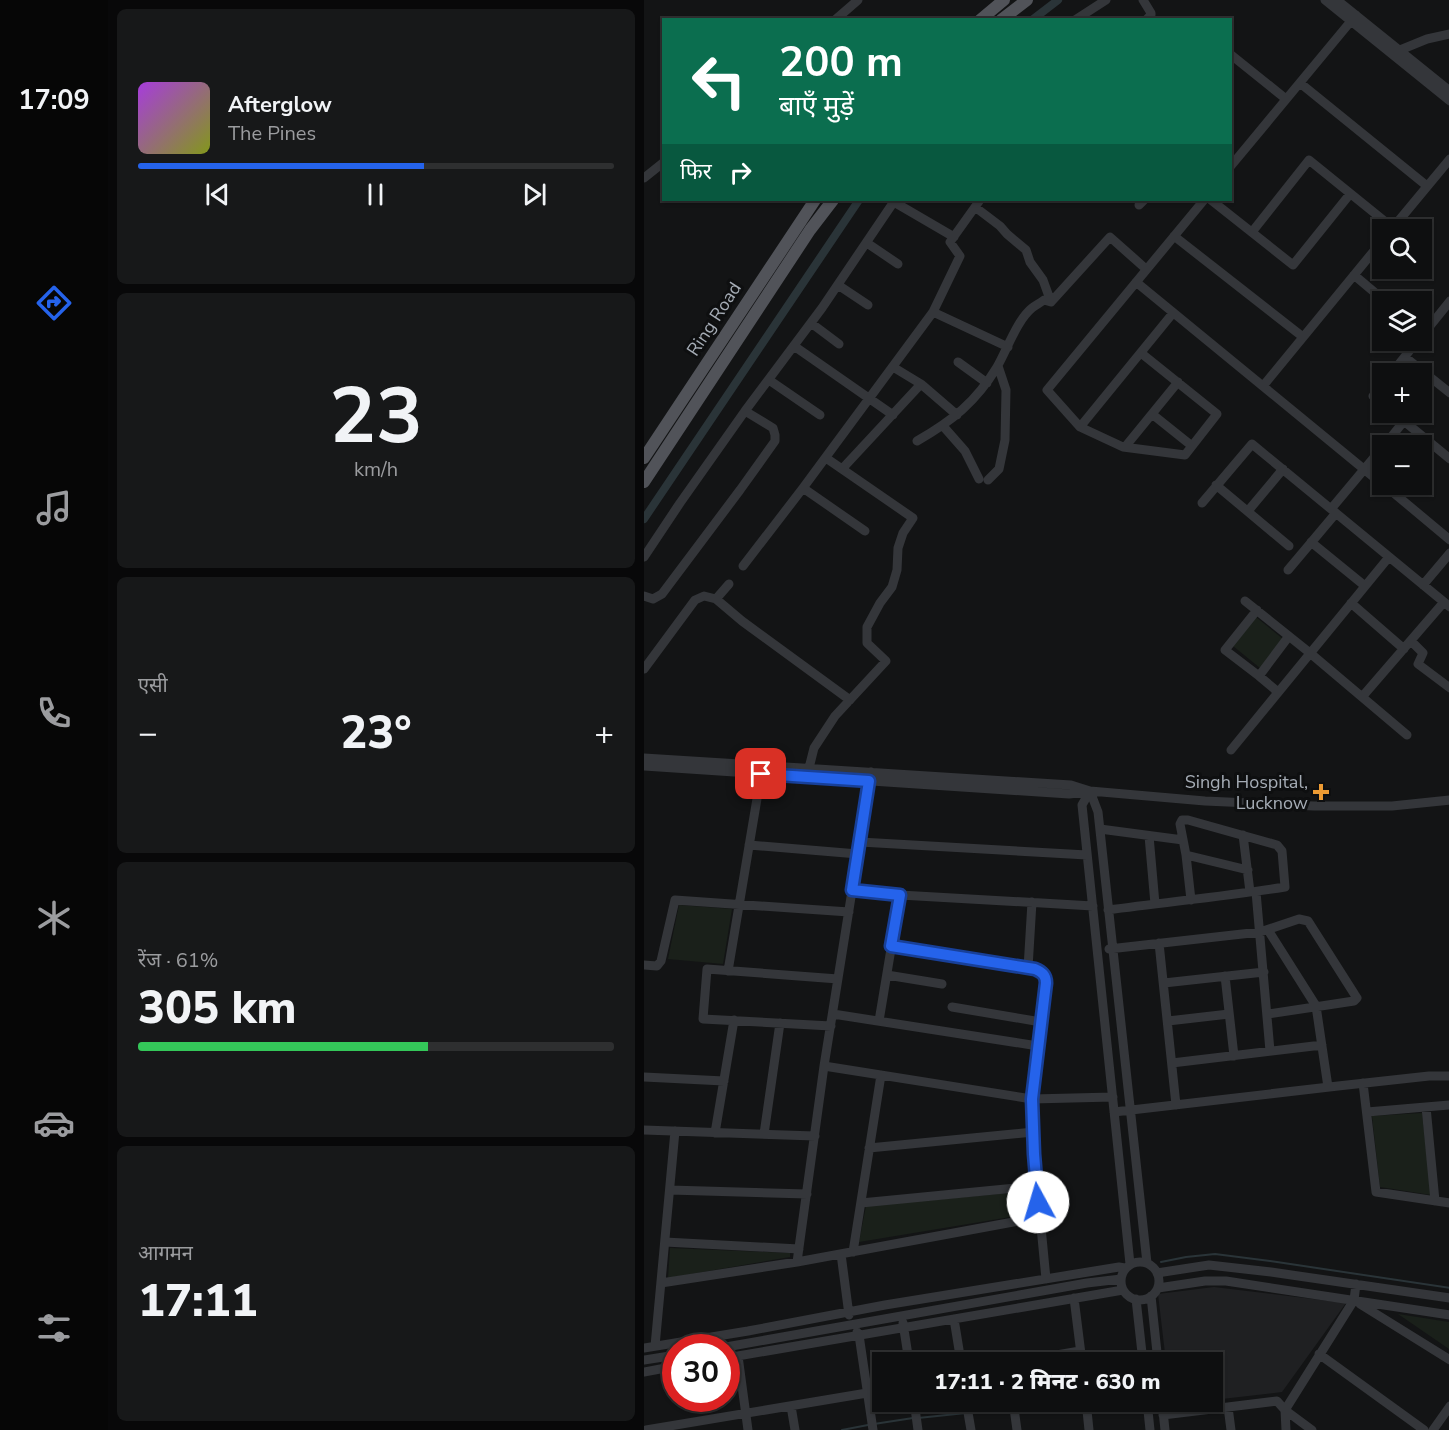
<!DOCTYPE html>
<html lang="hi">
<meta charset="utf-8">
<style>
:root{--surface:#0e0f10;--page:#171819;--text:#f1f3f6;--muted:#9b9c9f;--line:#2e2f30;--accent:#2563eb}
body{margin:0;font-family:"Nunito Sans","Noto Sans Devanagari",sans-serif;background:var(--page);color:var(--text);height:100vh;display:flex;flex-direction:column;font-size:22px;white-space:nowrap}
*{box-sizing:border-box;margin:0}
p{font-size:20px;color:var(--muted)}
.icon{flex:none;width:33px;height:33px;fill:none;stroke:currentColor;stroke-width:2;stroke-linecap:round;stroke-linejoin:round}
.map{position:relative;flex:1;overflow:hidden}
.side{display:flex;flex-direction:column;gap:9px;padding:9px;background:#080809;width:536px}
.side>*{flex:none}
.top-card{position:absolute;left:18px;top:18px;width:570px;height:183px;border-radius:0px;box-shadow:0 2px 4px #0004,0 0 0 2px var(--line);background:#0b6e4f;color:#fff;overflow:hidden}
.fabs{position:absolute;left:728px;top:219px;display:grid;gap:12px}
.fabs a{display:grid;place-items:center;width:60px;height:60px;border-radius:0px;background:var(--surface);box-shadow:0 2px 4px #0004,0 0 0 2px var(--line);font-size:30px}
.speed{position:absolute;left:18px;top:1334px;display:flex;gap:12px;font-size:30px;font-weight:700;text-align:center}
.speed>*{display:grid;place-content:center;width:78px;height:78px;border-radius:50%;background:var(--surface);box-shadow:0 2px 4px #0004,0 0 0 2px var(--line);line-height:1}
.speed .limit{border:9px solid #d22;background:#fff;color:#111}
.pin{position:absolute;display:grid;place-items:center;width:51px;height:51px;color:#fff;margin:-26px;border-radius:12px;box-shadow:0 3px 9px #0006}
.me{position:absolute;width:66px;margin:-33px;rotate:354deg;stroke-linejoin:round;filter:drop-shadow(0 0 4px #0008)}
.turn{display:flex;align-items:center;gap:21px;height:126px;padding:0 18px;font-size:27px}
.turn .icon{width:78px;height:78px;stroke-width:2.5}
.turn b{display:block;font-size:42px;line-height:51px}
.then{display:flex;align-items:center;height:57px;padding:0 18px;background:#0003;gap:12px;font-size:22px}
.big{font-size:45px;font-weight:800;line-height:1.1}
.side .tile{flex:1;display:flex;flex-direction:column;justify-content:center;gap:9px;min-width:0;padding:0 21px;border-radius:9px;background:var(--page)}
.side .dial{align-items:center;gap:0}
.dial b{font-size:78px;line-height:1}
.song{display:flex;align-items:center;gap:18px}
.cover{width:72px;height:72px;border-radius:9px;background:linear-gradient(135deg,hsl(280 70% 55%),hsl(70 70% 35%))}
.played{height:6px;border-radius:3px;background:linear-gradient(90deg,var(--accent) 60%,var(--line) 60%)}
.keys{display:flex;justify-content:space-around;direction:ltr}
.heat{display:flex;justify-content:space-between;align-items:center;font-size:33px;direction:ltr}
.charge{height:9px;border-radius:4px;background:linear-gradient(90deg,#34c759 61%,var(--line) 0)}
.trip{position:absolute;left:228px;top:1352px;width:351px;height:60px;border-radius:0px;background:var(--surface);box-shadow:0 2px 4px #0004,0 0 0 2px var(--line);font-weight:800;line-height:60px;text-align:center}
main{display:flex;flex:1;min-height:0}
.dock{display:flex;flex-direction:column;width:108px;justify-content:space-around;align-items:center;background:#060606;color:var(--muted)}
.dock .icon{width:42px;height:42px}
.dock .current{color:var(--accent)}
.dock b{font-size:27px;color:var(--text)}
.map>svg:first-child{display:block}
.built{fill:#1f2022}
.green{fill:#1a201a}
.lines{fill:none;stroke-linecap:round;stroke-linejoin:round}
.stream{stroke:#2a3438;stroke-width:2}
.canal{stroke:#2a3438;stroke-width:8}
.minor{stroke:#34363a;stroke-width:9}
.major{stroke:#515359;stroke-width:12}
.route-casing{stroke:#184099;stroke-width:15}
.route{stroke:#2563eb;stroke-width:10}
.poi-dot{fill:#ed9b33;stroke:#0e0f10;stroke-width:2}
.labels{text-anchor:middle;stroke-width:6;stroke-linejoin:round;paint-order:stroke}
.street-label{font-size:18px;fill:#a5acb5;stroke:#0e0f10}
.poi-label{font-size:18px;fill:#a5acb5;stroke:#0e0f10;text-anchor:end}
</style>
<main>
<nav class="dock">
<b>17:09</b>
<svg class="icon current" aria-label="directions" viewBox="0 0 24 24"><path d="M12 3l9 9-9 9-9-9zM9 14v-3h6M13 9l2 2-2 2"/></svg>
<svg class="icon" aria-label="music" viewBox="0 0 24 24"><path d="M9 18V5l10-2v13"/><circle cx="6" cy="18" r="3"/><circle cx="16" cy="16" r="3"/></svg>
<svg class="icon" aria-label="phone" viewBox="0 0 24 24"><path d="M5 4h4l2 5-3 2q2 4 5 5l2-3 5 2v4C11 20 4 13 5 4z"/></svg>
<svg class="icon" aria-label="climate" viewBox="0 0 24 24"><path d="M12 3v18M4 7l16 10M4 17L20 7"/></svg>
<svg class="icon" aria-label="car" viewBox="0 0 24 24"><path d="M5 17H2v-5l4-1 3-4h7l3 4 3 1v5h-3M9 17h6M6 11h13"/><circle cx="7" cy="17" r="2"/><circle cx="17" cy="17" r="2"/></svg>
<svg class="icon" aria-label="filters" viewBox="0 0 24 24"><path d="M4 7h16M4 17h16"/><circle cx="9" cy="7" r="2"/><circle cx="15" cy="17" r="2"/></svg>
</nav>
<section class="side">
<div class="tile">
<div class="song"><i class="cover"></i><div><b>Afterglow</b><p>The Pines</p></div></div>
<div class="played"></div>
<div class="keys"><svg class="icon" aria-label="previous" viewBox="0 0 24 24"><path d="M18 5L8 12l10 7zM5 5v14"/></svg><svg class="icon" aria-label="pause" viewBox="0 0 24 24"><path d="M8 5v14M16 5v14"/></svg><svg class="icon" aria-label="next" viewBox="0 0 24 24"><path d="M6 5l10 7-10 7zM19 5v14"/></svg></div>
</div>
<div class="tile dial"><b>23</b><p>km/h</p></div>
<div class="tile"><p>एसी</p>
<div class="heat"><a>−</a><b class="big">23°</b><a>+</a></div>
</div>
<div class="tile"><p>रेंज · 61%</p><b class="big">305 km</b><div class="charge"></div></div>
<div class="tile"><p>आगमन</p><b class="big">17:11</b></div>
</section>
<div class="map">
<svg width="806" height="1430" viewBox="0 0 806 1430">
<rect width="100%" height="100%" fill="#131415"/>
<path class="built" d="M570,1287L702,1303L638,1392L569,1400L568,1362H522L514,1294Z"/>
<path class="green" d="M612,617L639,639L616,668L589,646Z
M35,905L88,909L79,964L24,959Z
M778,1113L787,1195L736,1187L728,1116Z
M387,1191L391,1213L215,1242L222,1206Z
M26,1248L146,1253V1257L24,1278Z
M754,1314L805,1322V1349Z"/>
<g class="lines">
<path class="stream" d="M517,1262L542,1257L571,1254L633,1262L806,1288
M488,1362L489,1353
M373,1406L401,1401
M328,1412L367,1407
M274,1418L322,1413
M230,1424L269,1418
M198,1430L224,1425"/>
<path class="canal" d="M388,20L414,0
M0,519L215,200"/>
<path class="minor" d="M499,0L507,13V15L502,20
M681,0L806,101
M693,0L806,91
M191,20L214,0
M431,20L462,0
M756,50L783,39L806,34
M586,54L642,99
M656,83L783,186
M586,167L712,15
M0,178L20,162
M567,200L649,265L706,194
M250,202L310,237
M495,205L500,200
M331,207L356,226L363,234L382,250L386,262L399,280L407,302
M747,230L806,159
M608,232L665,160L749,228
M530,236L659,337
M223,243L254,264
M710,275L742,302
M492,282L738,484
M194,285L224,305
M407,302L466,237L502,269
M289,312L364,347
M167,323L195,344
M777,337L806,301
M150,346L249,415
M497,353L573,414L541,455L479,447L436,427L403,390L560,200
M761,357L806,393
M314,362L343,383
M249,367L277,384L313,415
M747,374L774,340
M125,380L176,415
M738,385L729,396L738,403
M619,386L738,241
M749,412L806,459
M508,414L548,446
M299,426L321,451L335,479
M436,427L529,313
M273,441C308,421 332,402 353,367C363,350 373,320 388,308C392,305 396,303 400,300L407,302
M740,446L760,421
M481,447L534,382
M198,469L277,384
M344,480L355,469L361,440L362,390L354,366
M739,484L806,540
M572,485L645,546
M159,488L221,531
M558,503L608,444L806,607
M687,509L738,448
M604,511L639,469
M667,542L721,586
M0,557L36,503L101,411L178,308L251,200
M99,566L159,488L289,312L316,256L306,242L336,200
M644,570L692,513
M779,585L806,553
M0,596L9,599L18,594L96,490L131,441V435L129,428L101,411
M72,599L85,584
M601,601L666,653L763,735
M707,603L760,649
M613,610L581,650L615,676L645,636
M767,641L779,653L774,664L806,688
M0,669L51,600L60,596L72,599L98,621L206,700
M615,676L634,692
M718,697L800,602
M587,750L745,557
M0,758L427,785L446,791L561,801L670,806H748L806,800
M0,766L425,794L443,792
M165,768L170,748L191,716L242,661L223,643V627L236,603L248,587L253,570L254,548L259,533L269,518L182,458
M446,791L438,805L486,1264
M446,791L454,812L503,1263
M456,829L539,840
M599,835L606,892
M505,836L511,904
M216,842L443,855
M105,845L214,854
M542,855L604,870
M208,890L256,895L449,906
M612,892L626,1051
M464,910C523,902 583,896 641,887L638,851L633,845L544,820H538L536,824L542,855L547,900
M624,930L672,1006L684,1087
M515,943L532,1105
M247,946L391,969L398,972L402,977L388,1099L390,1154L402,1279
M465,949L616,932L655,919L664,921L711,995L713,998L710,1001L624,1014
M0,965L13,966L17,961L31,900L205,912
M384,968L388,902
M84,971L118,769
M243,975L298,984
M581,976L590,1056
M520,983L620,972
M308,1007L397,1022
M189,1014L394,1046
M235,1021L256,895
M524,1021L585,1014
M187,1026L59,1019L63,969L194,979
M528,1063L678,1045
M180,1066L388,1099L469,1097
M0,1077L80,1081
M719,1083L732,1192L806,1203
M782,1107L791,1201
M470,1112L694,1086L785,1076H806
M723,1112L806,1105
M0,1130L171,1136
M71,1133L90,1020
M120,1134L136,1023
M225,1148L389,1132
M26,1190L163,1194
M217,1203L393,1186
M21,1242L155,1249
M209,1252L237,1075
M197,1254L205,1315
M153,1262L180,1066L227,772
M477 1281a19 19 0 1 1 38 0a19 19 0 1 1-38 0Z
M513,1273L565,1265L627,1272L806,1298
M17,1283L153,1262L396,1217
M514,1288L561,1281H582L806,1315
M507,1296L514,1362
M430,1298L438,1362
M492,1299L499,1362
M716,1304L806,1360
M310,1319L317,1362
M259,1323L265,1362
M213,1332L215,1335L229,1430
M11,1346L31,1131
M82,1347L443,1283L477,1279
M0,1348L104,1331L241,1305L475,1267L481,1268
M675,1354L780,1430
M94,1356L104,1430
M82,1358L479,1290
M0,1360L32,1355
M371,1362L436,1351
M0,1372L32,1366
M270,1401L274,1430
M322,1401L327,1430
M369,1401L373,1430
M442,1401L445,1430
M503,1401L506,1430
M518,1401L521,1430
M147,1406L151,1430
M584,1407L587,1430
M519,1415L633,1401L641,1410L668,1430
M2,1430L223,1393
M642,1430L641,1410L710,1300L712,1284
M789,1430L806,1406"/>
<path class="major" d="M336,20L360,0
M357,20L383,0
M0,458L171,200
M0,482L166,230L189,200"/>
</g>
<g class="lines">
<g class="route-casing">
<path id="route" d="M117,774L225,781L208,890L256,895L247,946L391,969C398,972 402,975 402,983L388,1099L390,1154L394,1202"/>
</g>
<use href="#route" class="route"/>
</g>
<path class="poi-dot" d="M674 783h6v6h6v6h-6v6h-6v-6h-6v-6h6z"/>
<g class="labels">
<g class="street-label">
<text transform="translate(70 319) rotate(-57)" y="6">Ring Road</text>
</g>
<g class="poi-label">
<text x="664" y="788">Singh Hospital,<tspan x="664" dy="21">Lucknow</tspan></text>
</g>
</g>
</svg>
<div class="fabs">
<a><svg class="icon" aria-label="search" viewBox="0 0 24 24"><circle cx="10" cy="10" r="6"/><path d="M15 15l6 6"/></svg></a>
<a><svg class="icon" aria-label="layers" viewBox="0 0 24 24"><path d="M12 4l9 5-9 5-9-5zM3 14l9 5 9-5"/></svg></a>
<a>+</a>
<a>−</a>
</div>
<div class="speed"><div class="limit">30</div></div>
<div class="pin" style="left:117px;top:774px;background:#d93025"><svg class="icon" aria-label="arrive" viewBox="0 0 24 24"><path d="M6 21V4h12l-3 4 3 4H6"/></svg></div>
<svg class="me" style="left:394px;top:1202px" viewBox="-20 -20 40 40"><circle r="19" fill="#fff"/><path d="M0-13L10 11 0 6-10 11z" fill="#2563eb"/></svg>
<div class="trip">17:11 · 2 मिनट · 630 m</div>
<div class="top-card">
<div class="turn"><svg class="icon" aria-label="left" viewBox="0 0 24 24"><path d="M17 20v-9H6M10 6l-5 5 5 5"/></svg><div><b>200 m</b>बाएँ मुड़ें</div></div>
<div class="then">फिर<svg class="icon" aria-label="right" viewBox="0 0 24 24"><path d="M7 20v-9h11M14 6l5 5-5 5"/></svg></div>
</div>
</div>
</main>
